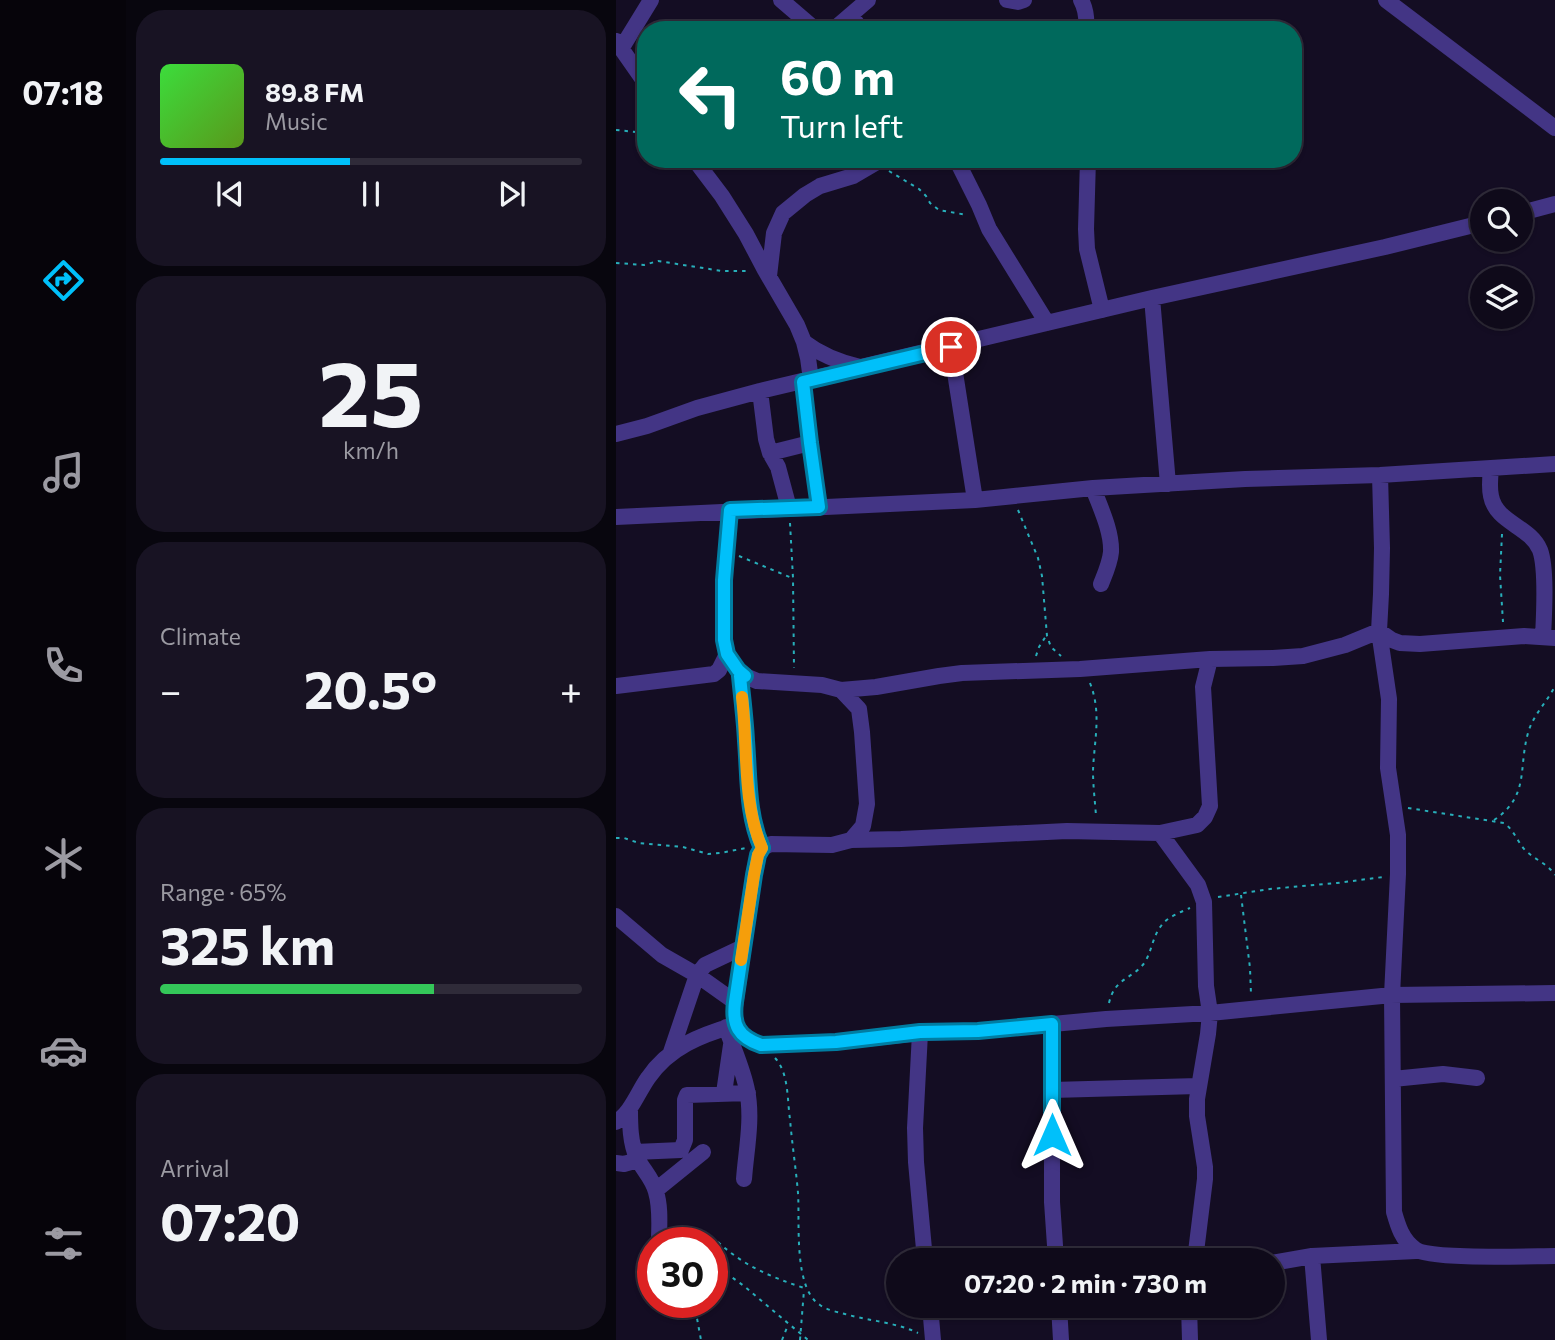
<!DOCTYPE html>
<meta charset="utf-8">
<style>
:root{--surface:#0f0a1a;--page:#181323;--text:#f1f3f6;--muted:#9b9aa2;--line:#2f2b39;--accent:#00c0fa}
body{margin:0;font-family:Commissioner,sans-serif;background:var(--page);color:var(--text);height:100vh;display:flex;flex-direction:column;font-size:26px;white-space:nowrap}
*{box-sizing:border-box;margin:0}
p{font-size:23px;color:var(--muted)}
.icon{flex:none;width:38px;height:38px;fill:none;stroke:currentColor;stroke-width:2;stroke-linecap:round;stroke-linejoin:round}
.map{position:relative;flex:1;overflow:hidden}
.details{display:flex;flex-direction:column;gap:10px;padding:10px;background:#08060e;width:490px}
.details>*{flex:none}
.top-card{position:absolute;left:21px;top:21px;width:665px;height:147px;border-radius:28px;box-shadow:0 2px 5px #0004,0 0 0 2px var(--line);background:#00695c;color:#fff;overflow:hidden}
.buttons{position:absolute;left:854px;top:189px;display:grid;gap:14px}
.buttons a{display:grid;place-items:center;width:63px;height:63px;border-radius:50%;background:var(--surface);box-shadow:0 2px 5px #0004,0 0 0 2px var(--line);font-size:35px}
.speed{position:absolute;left:21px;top:1227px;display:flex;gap:14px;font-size:35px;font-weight:700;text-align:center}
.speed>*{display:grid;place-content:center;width:91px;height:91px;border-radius:50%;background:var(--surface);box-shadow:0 2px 5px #0004,0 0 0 2px var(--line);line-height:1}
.speed .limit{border:10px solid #d22;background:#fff;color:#111}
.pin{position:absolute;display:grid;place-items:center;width:60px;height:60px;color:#fff;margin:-30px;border:4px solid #fff;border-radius:50%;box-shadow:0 2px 7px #0007}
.me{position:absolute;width:77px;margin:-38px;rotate:0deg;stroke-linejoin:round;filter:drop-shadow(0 0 5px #0008)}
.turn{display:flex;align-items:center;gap:24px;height:147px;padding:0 28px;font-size:32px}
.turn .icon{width:91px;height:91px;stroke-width:2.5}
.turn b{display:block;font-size:49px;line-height:60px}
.big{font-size:52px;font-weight:700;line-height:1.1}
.details .widget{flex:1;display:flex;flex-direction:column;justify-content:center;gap:10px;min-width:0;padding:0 24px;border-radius:28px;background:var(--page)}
.details .dial{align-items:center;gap:0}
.dial b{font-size:91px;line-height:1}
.song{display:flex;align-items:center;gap:21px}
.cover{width:84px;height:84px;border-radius:10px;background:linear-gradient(135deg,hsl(120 70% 55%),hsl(90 70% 35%))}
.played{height:7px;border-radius:4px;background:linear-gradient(90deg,var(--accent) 45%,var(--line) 45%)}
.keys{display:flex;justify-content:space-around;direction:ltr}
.heat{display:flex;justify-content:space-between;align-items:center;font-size:38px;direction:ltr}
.charge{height:10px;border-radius:5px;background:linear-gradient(90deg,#34c759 65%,var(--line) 0)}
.trip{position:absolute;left:270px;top:1248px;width:399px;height:70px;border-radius:35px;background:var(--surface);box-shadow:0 2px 5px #0004,0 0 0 2px var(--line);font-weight:700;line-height:70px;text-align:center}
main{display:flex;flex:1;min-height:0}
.tab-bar{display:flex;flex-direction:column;width:126px;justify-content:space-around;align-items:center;background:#06040a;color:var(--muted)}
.tab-bar .icon{width:49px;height:49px}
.tab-bar .current{color:var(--accent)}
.tab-bar b{font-size:32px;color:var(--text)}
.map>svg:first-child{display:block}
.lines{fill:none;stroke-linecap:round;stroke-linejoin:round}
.path{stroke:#28afba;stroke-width:2;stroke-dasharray:3.5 5;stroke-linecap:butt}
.minor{stroke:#433585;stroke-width:16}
.route-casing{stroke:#007da2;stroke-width:18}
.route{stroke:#00c0fa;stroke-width:12}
.slow{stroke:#f59e0b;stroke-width:12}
</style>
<main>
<nav class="tab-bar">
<b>07:18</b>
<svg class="icon current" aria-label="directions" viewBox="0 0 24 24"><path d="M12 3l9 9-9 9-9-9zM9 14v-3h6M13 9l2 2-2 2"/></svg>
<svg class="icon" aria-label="music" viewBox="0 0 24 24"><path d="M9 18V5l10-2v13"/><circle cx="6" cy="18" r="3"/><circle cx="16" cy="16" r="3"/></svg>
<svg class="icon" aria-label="phone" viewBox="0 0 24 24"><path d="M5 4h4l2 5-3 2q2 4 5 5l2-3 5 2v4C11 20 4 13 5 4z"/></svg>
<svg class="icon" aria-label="climate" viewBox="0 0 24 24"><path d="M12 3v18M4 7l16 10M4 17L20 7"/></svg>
<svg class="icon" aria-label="car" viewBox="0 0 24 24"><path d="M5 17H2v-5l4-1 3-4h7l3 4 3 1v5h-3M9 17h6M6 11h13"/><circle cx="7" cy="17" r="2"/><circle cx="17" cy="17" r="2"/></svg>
<svg class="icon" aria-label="filters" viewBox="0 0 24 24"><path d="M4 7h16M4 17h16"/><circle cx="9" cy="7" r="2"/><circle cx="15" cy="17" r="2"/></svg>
</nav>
<section class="details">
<div class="widget">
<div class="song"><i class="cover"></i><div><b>89.8 FM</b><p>Music</p></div></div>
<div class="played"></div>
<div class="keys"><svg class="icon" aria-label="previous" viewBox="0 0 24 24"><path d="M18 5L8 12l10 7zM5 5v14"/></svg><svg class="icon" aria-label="pause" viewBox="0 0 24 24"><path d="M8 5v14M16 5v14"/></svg><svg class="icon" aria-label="next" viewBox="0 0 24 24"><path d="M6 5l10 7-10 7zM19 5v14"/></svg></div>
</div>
<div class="widget dial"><b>25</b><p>km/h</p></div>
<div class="widget"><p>Climate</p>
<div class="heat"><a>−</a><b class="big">20.5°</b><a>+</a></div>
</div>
<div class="widget"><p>Range · 65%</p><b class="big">325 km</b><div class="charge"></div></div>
<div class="widget"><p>Arrival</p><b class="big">07:20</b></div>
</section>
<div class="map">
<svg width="939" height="1340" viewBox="0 0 939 1340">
<rect width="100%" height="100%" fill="#140d23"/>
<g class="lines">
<path class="path" d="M0,130L30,133
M273,171L303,189L310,196L314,203L323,210L351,215
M0,263L28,265L42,261L106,271H134
M402,510L422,558L426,576L431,636L435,647L445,656
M174,523L177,578L178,668
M886,534L884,575L887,622
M123,556L176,578
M420,656L423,647L430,636
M474,683C486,713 478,741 477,771C477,786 479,801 480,816
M792,808L888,823C898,830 901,841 909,850C919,860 931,863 939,875
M878,820C914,796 902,768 912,733C917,715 931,702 939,686
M0,838H8L23,843L67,847L92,854L104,853L130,848
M625,895L634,968L635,994
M602,897L654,889L721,883L767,877
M493,1003C499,977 516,980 529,962C536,950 537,936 545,926C551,917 565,912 574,908
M159,1058C173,1073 171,1099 174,1119C176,1144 180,1169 182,1193C184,1222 177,1288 204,1305C211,1310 221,1312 229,1314C253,1321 279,1322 302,1333
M102,1242C128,1266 155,1277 188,1288
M96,1263L128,1286L192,1340
M78,1302L85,1340
M586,1312L594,1306
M166,1340L172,1325
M184,1340L188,1290"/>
<path class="minor" d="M165,0L200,30
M391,0L402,2L408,0
M465,0C470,9 471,19 470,30
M770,0L939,128
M235,15L245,30
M217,30L252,0
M0,41L30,84
M5,49L35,0
M78,159L106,196L130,234L149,270L181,325L188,342L192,358L195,380
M340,159L363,205L373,229L431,323
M472,159L470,229L471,249L486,310
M905,213L939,204
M153,276L158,233L167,213L189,195L204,186L237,176L266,159
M536,298L552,484
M188,342C205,355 223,362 244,367
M335,347L359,500
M187,382L194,443L203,507
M144,391L150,439L154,453L162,467L173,508
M0,434L31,426L81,408L144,391L536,298L769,247L866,223
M154,453L194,443
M875,469C874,478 873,487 875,496C880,523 914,526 924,550C931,569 928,616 927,637
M764,475L766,548L765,594L763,631L773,699L772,768L782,835V874L776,995L778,1212C782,1226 786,1240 799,1249C813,1260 915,1256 939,1256
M477,488C484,507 496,531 495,552C494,563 489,574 485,584
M114,511L108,580V640L111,654L122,670L129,676L141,681L206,685L225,690L260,687L323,676L346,673L464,669L594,659L657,658L687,656L729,645L763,631L776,640L784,643L804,644L908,636L939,638
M0,517L359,500L477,488L629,479L764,475L939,464
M124,676C126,698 129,719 130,741C133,778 131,813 146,848
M0,686L98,674L103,670L111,654
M225,690L243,709L246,732L251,804L247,826L235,840L216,845L155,844L146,848L142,855L138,875L118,1013C120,1032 128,1039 145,1045L220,1042L304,1033L362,1031L490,1019L594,1013L776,995L939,993
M544,833L582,885L588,902L590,986L594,1013L592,1034L581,1099V1116L589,1167V1179L579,1260
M235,840L285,839L451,831L544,833L581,825L589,817L594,806L587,687L594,659
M0,916L46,955L81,975L119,1002
M436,1024V1202L440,1260
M110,1027C117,1048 127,1069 131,1090C137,1119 130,1151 128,1179
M304,1033L299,1128L300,1162L309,1260
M55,1052L81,975L89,965L127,947
M777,1079L827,1074L861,1078
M436,1090L582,1086
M108,1093L115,1045
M14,1108C14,1125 14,1142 21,1158C27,1170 37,1179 40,1192C45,1208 43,1226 43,1242
M0,1122C15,1113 22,1092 32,1078C53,1047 85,1035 119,1025
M19,1152L65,1150L69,1140V1100L71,1095L132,1093
M0,1163L8,1164L22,1160
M40,1190L87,1152
M696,1256L703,1340
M656,1263L696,1256L800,1251
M314,1306L317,1340
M443,1306L445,1340
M573,1306L574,1340"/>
</g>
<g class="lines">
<g class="route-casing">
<path id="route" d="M335,347L187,382L194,443L203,507L114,510L108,580V640L111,654L122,670L129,676H124C126,697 129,719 130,741C133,778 131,814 146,848L142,855L138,875L119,1002C116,1025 122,1037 145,1045L220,1042L304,1032L362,1031L436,1024V1135"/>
</g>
<use href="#route" class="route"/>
<path class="slow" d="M125,960L138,875L142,855L146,848C126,802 132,746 126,697"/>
</g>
</svg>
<div class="buttons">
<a><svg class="icon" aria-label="search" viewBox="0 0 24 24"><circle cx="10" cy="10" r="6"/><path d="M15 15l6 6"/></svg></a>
<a><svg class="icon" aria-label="layers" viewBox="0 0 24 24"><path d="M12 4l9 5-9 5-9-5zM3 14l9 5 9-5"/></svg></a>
</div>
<div class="speed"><div class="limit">30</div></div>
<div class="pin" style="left:335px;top:347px;background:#d93025"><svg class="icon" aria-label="arrive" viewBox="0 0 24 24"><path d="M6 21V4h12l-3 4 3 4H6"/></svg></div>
<svg class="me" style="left:436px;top:1135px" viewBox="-20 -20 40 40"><path d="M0-17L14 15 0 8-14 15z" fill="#00c0fa" stroke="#fff" stroke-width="4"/></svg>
<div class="trip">07:20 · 2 min · 730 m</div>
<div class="top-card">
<div class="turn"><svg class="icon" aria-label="left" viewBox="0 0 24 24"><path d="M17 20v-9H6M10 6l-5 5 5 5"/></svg><div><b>60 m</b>Turn left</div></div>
</div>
</div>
</main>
